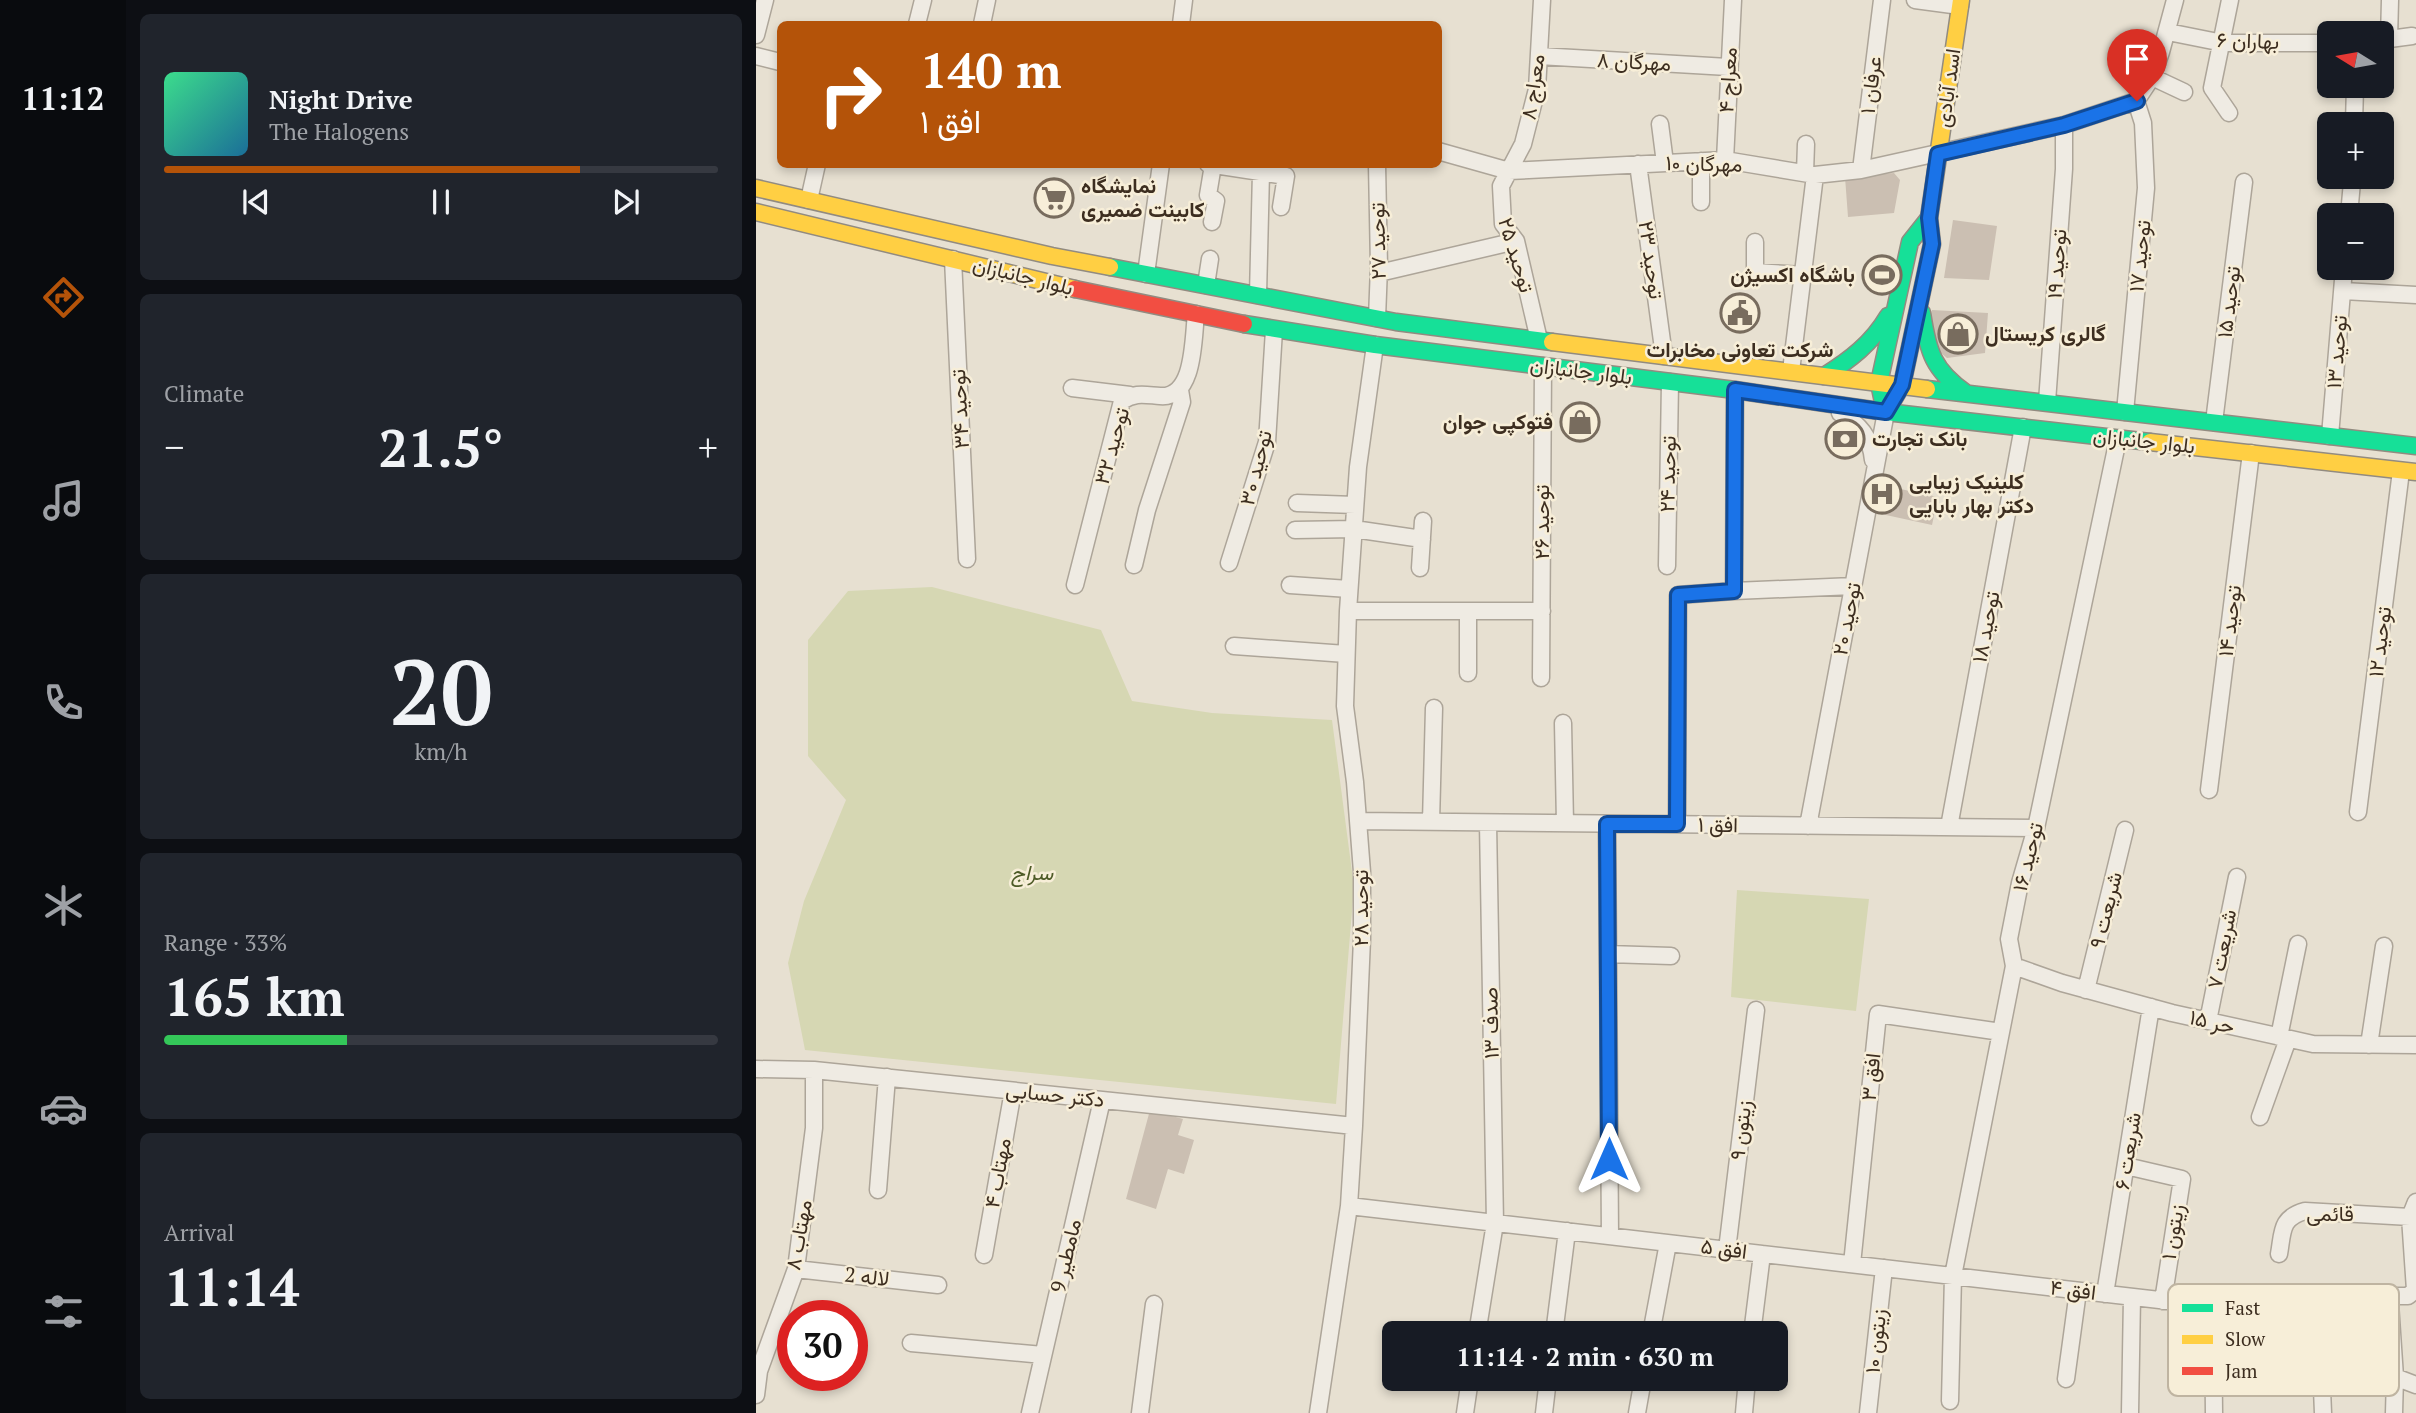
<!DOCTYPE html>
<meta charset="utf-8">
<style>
:root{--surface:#171b24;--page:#20242c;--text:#f1f3f6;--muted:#9ea1a6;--line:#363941;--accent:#b45309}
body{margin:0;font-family:"PT Serif",Vazirmatn,serif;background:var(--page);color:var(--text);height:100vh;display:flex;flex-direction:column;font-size:26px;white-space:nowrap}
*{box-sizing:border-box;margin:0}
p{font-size:23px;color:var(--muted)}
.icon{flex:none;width:38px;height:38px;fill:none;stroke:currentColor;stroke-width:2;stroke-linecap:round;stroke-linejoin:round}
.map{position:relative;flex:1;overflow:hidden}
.sheet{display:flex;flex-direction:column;gap:14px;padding:14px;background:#0d0f14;width:630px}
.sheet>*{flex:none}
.top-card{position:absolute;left:21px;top:21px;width:665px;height:147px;border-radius:10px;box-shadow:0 4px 10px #0003;background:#b45309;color:#fff;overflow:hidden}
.needle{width:46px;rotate:281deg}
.tools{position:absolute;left:1561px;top:21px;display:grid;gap:14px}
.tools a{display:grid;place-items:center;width:77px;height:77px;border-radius:10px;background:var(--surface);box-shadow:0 4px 10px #0003;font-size:35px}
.speed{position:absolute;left:21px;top:1300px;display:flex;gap:14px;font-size:35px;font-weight:700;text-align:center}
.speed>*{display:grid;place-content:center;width:91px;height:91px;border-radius:50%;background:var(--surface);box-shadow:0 4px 10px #0003;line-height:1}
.speed .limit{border:10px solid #d22;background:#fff;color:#111}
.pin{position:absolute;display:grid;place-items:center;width:60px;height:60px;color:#fff;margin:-72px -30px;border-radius:50% 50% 50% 0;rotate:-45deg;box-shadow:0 0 7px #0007}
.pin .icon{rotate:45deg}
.me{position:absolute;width:77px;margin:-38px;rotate:0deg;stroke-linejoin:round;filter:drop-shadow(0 0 5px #0008)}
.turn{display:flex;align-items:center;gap:24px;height:147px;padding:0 28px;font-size:32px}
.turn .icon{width:91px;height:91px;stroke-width:2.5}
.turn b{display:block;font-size:49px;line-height:60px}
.big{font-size:52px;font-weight:700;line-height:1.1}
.sheet .card{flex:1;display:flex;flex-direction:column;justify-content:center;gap:10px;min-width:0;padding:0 24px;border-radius:10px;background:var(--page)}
.sheet .dial{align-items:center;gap:0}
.dial b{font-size:91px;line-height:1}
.song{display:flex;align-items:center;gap:21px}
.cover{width:84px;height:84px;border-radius:10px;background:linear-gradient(135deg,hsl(150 70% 55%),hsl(200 70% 35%))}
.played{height:7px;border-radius:4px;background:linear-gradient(90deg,var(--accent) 75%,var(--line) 75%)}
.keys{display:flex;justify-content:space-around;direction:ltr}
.heat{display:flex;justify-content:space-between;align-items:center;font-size:38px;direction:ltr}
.charge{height:10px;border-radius:5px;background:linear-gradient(90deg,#34c759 33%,var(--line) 0)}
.trip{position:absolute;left:626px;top:1321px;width:406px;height:70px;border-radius:10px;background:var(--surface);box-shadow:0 4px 10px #0003;font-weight:700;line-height:70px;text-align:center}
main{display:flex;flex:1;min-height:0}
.dock{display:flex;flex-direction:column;width:126px;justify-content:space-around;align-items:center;background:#090b0e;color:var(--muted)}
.dock .icon{width:49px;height:49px}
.dock .on{color:var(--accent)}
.dock b{font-size:32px;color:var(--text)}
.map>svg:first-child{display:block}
.green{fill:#d6d7b3}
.building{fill:#cbbfb2}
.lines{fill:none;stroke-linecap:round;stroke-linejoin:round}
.street-casing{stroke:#ada599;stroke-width:19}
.fast-casing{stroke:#928b80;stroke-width:19}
.slow-casing{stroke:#928b80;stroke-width:19}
.jam-casing{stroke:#928b80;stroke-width:19}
.street{stroke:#efebe3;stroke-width:16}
.fast{stroke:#16e098;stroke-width:16}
.slow{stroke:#ffcf43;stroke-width:16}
.jam{stroke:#f24e42;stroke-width:16}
.route-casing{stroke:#114b97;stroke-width:18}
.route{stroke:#1a73e8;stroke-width:12}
.labels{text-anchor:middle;stroke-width:5;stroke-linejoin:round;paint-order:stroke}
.street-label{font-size:21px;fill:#3d2e20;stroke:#f7eed8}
.poi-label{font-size:21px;font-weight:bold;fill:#3d2e20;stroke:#f7eed8;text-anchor:start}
.park-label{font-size:21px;font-style:italic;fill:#4d5a26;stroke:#f7eed8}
.key{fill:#f7eed8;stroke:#bfb4a1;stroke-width:2}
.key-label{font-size:19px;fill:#3d2e20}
</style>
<main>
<nav class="dock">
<b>11:12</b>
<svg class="icon on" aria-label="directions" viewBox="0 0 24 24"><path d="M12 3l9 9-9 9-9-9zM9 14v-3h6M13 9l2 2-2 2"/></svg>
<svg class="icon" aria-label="music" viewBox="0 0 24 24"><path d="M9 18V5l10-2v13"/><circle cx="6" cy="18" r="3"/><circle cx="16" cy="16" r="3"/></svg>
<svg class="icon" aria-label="phone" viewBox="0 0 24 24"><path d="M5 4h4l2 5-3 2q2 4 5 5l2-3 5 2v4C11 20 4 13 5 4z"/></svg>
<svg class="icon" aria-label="climate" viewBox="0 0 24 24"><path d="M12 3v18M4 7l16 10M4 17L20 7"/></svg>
<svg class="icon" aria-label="car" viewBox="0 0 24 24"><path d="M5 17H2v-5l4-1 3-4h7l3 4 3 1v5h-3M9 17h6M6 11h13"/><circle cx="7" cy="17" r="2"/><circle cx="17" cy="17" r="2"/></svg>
<svg class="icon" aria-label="filters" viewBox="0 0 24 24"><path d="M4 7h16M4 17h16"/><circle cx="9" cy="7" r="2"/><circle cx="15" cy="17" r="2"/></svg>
</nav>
<section class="sheet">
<div class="card">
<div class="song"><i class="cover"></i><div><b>Night Drive</b><p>The Halogens</p></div></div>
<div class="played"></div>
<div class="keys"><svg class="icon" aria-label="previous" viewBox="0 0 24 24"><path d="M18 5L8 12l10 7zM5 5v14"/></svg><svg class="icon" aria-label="pause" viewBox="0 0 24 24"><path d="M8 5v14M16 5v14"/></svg><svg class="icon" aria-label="next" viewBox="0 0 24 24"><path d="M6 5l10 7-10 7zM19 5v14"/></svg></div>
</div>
<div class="card"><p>Climate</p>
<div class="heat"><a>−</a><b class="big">21.5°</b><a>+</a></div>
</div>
<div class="card dial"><b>20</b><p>km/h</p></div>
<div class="card"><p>Range · 33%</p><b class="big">165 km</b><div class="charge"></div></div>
<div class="card"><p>Arrival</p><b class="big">11:14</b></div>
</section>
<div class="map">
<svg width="1660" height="1413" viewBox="0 0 1660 1413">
<rect width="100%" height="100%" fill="#e7e0d1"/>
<path class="green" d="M176,587L345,630L376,701L456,713L576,720L598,887L580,1104L49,1050L32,963L48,901L90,800L52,756V640L92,591Z
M981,890L1113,899L1100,1011L975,997Z"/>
<path class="building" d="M1138,173L1144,180L1138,213L1092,217L1089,177Z
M1197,220L1241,226L1233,280L1188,278Z
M1176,310L1232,313L1229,353L1191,358L1170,341Z
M1121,484L1182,497L1176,525L1116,512Z
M394,1110L427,1119L422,1135L438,1140L428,1174L412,1169L400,1209L370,1199Z"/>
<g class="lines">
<g class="street-casing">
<path id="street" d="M1159,0L1204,6
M161,24L167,0
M226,24L231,0
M425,24L428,0
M1412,32L1467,43H1573
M0,35L9,0
M1633,39L1634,0
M1626,40L1656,36
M0,56L24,62
M783,56L972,67
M1396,77L1428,92
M1473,113L1456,88L1474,0
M904,124L909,163
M1598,124L1599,86
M682,151L753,171L969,160L1059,175L1105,170L1308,125L1380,101L1396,77L1405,52L1419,0
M969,160L977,0
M452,164L530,176L525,207
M621,164L623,267L621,318
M882,164L908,356
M1105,170L1126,0
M1049,173L1050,144
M53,200L61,164
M945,202V161
M1593,215L1596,182
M456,222L460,201L452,195L457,165
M999,242V272L1047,275
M197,259L211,559
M623,273L760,241
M390,274L405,164
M450,285L454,259
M1587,291L1660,295
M502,295L505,172
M783,340L760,241L747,224L745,186L767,144L781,89L786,0
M1035,371L1059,175
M316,388L374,395
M1291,402L1308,169V125
M1369,412L1390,188L1387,123L1380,101
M1084,413C1103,424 1115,437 1117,460
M1458,422L1488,182
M1574,436L1588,268
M541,503L599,505
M539,530L598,529L666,539
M473,563L511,442L518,330
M378,565L391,510L426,402L424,390
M911,566L914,382
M664,568L667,521
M319,585L366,401C379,392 389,395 404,396C439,399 437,338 440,314
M534,585L593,589
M978,591L1097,586
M592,611H786
M478,646L590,654
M712,673V612
M785,678L787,366
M807,723L809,823
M1453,790L1495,453
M1602,812L1645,471
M602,821L1280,828
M675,822L678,708
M851,824L854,1236
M921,824L922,595L978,591L979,390
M1052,826L1130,412
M1193,827L1267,427
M852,954L915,956
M1258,966L1306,983L1416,1013L1557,1044L1660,1045
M1330,990L1369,830
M1452,1021L1481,877
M1523,1037L1542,944
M1613,1045L1628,946
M0,1069L58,1070L598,1126
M1504,1117L1532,1039
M1370,1166L1426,1179L1407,1301
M122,1190L131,1077
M593,1206L1438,1304L1457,1320L1458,1413
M971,1250L1000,1010
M1523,1254C1527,1232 1524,1218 1549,1211L1654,1217
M228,1255L257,1091
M1096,1264L1122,1014L1245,1032
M40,1269L182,1285
M1349,1294L1395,1007
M1447,1312L1509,1323
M1609,1317L1635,1318
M721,1334L739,1223L732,823
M798,1334L811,1231
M895,1334L912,1243
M996,1334L1006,1254
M155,1343L287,1355
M1639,1377L1660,1385
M1310,1379L1322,1291
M1566,1389L1567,1413
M0,1395L3,1371L40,1269L58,1128V1070
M1194,1401L1197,1276L1258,966L1253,939L1264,883L1280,828L1362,439
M274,1413L346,1100
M384,1413L398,1304
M562,1413L593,1206L598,1126L606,939V872L599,782L589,706L592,611L602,467L619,345
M709,1413L714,1379
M788,1413L792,1379
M881,1413L887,1379
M988,1413L991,1379
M1112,1413L1128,1268
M1374,1413L1376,1297
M1638,1413L1639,1377L1634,1303L1639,1296H1652L1659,1290L1654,1217L1660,1202"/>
</g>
<g class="fast-casing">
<path id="fast" d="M354,267L640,322L796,342
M1166,313C1172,352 1177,370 1210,393
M488,324L619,345L979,390L1130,412L1394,442
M1068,376C1094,360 1116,343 1132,316
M1171,389L1660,446
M1127,402L1123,383L1154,242L1173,218"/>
</g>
<g class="slow-casing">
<path id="slow" d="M0,188L296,256L354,267
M0,212L319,289
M796,342L1171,389
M1136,402L1146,385L1176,244L1173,218L1205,0
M1394,442L1660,472"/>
</g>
<g class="jam-casing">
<path id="jam" d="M319,289L488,324"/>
</g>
<use href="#street" class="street"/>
<use href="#fast" class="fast"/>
<use href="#slow" class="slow"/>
<use href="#jam" class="jam"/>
</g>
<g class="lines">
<g class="route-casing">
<path id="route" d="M853,1159L851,824H921L922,595L978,591L979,390L1130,412L1146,385L1176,244L1173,218L1182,154L1308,125L1381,101"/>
</g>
<use href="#route" class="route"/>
</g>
<defs>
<g id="supermarket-ring" transform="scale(2.0125)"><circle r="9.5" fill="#f7eed8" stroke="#786c5e" stroke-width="1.5"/><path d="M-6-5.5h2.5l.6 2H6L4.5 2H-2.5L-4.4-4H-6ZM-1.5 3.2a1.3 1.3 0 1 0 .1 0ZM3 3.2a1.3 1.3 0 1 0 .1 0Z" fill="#786c5e"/></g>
<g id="stadium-ring" transform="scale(2.0125)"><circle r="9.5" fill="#f7eed8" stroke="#786c5e" stroke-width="1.5"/><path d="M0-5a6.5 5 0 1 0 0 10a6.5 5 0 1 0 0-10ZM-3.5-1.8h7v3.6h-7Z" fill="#786c5e"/></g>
<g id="civic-ring" transform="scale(2.0125)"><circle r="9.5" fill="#f7eed8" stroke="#786c5e" stroke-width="1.5"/><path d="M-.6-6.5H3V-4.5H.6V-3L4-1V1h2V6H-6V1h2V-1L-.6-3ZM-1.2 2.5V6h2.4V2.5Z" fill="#786c5e"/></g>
<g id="shop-ring" transform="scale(2.0125)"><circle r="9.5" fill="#f7eed8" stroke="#786c5e" stroke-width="1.5"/><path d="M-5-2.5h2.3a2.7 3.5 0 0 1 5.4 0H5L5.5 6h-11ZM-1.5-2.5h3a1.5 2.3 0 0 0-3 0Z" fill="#786c5e"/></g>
<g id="bank-ring" transform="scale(2.0125)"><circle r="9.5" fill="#f7eed8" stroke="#786c5e" stroke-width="1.5"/><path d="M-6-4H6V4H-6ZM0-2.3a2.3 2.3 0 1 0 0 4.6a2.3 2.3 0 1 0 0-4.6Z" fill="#786c5e"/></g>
<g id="hospital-ring" transform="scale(2.0125)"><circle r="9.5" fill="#f7eed8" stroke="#786c5e" stroke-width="1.5"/><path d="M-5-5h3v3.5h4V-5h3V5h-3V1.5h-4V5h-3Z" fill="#786c5e"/></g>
</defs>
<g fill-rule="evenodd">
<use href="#supermarket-ring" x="298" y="198"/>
<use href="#stadium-ring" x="1126" y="275"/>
<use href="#civic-ring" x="984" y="313"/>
<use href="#shop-ring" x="1202" y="334"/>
<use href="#shop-ring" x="824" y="422"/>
<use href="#bank-ring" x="1089" y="439"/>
<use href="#hospital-ring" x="1126" y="494"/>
</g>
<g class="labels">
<g class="street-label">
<text transform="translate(1492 41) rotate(2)" y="7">بهاران ۶</text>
<text transform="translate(878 62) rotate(3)" y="7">مهرگان ۸</text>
<text transform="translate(972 80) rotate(-87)" y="7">معراج ۴</text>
<text transform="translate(1115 85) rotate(-83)" y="7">عرفان ۱</text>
<text transform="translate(777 87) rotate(-82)" y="7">معراج ۸</text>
<text transform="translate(1192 88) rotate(-82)" y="7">اسد آبادی</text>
<text transform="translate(948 164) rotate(1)" y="7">مهرگان ۱۰</text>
<text transform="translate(622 241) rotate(-91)" y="7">توحید ۲۷</text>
<text transform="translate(760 255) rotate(73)" y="7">توحید ۲۵</text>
<text transform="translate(1384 256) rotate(-84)" y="7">توحید ۱۷</text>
<text transform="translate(895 260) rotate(82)" y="7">توحید ۲۳</text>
<text transform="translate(1301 264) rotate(-86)" y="7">توحید ۱۹</text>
<text transform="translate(267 276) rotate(14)" y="7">بلوار جانبازان</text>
<text transform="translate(1473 302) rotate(-83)" y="7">توحید ۱۵</text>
<text transform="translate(1581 352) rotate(-85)" y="7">توحید ۱۳</text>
<text transform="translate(825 371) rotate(7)" y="7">بلوار جانبازان</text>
<text transform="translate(204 409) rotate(-93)" y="7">توحید ۳۴</text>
<text transform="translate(1388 441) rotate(6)" y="7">بلوار جانبازان</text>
<text transform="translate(356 446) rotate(-74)" y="7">توحید ۳۲</text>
<text transform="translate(500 468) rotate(-76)" y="7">توحید ۳۰</text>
<text transform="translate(912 474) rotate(-89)" y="7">توحید ۲۴</text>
<text transform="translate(786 522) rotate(-90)" y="7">توحید ۲۶</text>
<text transform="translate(1091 619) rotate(-79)" y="7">توحید ۲۰</text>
<text transform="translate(1474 621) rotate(-83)" y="7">توحید ۱۴</text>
<text transform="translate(1230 627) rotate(-79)" y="7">توحید ۱۸</text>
<text transform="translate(1624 642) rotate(-83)" y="7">توحید ۱۲</text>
<text transform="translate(962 825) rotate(1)" y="7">افق ۱</text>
<text transform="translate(1272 857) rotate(-76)" y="7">توحید ۱۶</text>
<text transform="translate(605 908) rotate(-90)" y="7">توحید ۲۸</text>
<text transform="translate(1350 910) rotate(-76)" y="7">شریعت ۹</text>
<text transform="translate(1466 949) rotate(-79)" y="7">شریعت ۷</text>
<text transform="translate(1456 1022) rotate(13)" y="7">حر ۱۵</text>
<text transform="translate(735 1023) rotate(-91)" y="7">صدف ۱۳</text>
<text transform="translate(1115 1077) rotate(-84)" y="7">افق ۳</text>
<text transform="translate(299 1095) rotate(6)" y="7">دکتر حسابی</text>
<text transform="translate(985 1130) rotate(-83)" y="7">زیتون ۹</text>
<text transform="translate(1372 1151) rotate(-81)" y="7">شریعت ۶</text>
<text transform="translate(242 1173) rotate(-80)" y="7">مهتاب ۴</text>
<text x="1574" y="1221">قائمی</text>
<text transform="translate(1417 1232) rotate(-81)" y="7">زیتون ۱</text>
<text transform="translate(43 1235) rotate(-80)" y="7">مهتاب ۸</text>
<text transform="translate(968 1249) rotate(7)" y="7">افق ۵</text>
<text transform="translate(310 1256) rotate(-77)" y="7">مامطیر 9</text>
<text transform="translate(111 1277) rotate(6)" y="7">لاله 2</text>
<text transform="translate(1317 1290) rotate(7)" y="7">افق ۴</text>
<text transform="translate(1120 1341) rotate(-84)" y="7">زیتون ۱۰</text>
</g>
<g class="poi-label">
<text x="325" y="193">نمایشگاه<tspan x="325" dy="24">کابینت ضمیری</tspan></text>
<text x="1099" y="282" text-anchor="end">باشگاه اکسیژن</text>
<text x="1229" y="341">گالری کریستال</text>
<text x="984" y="357" text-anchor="middle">شرکت تعاونی مخابرات</text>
<text x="797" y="429" text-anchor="end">فتوکپی جوان</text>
<text x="1116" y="446">بانک تجارت</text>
<text x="1153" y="489">کلینیک زیبایی<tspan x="1153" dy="24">دکتر بهار بابایی</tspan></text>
</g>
<g class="park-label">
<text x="276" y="880">سراج</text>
</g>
</g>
<rect x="1412" y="1284" width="231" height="112" rx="10" class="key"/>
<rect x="1426" y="1304" width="31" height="8" fill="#16e098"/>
<rect x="1426" y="1335" width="31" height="9" fill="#ffcf43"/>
<rect x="1426" y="1367" width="31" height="8" fill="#f24e42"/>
<g class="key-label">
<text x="1469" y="1315">Fast</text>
<text x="1469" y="1346">Slow</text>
<text x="1469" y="1378">Jam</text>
</g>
</svg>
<div class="tools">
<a><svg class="needle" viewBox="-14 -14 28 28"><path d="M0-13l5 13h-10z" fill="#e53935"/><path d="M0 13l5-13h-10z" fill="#9ea1a6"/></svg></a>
<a>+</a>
<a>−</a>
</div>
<div class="speed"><div class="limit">30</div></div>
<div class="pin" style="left:1381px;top:101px;background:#d93025"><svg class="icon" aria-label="arrive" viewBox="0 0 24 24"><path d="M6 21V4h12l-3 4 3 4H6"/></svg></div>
<svg class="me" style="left:853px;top:1159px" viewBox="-20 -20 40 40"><path d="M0-17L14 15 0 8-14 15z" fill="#1a73e8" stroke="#fff" stroke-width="4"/></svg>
<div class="trip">11:14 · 2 min · 630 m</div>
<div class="top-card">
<div class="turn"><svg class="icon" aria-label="right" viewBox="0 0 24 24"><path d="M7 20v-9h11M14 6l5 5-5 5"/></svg><div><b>140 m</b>افق ۱</div></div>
</div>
</div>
</main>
